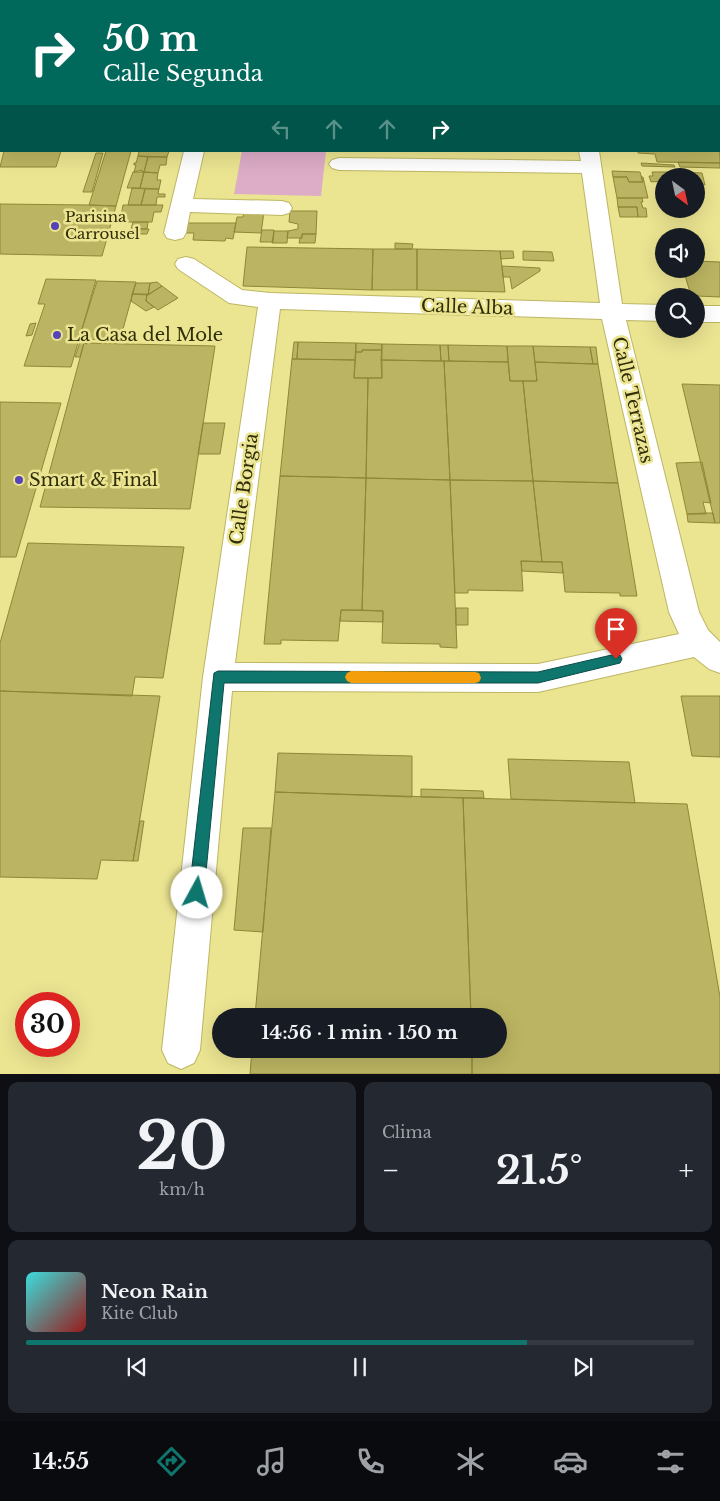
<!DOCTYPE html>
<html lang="es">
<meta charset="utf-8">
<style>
:root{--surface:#171b24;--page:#242831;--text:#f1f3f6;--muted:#9ea1a6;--line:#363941;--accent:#0f766e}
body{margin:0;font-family:"Libre Baskerville",serif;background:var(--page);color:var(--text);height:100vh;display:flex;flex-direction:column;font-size:19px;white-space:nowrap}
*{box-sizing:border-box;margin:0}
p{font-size:16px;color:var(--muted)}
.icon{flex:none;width:28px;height:28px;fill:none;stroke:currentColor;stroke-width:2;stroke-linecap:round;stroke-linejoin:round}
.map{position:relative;height:1074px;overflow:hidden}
.sheet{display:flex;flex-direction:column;gap:8px;padding:8px;background:#0d0f14;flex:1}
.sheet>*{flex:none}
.hud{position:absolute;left:0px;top:0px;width:720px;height:152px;box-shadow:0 5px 20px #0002;background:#00695c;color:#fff;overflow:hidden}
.needle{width:32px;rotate:147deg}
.controls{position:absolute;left:655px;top:168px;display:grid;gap:10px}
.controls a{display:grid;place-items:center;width:50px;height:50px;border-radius:50%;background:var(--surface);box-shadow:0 5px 20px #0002;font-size:25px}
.speed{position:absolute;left:15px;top:992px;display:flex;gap:10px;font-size:25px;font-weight:700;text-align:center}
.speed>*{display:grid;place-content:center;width:65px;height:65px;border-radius:50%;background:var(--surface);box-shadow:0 5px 20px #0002;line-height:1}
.speed .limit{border:8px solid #d22;background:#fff;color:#111}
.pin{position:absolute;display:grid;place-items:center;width:42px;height:42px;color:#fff;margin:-51px -21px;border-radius:50% 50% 50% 0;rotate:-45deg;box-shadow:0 0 5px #0007}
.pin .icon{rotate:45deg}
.me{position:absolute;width:55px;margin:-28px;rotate:6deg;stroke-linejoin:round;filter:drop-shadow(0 0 4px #0008)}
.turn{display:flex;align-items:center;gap:18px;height:105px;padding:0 20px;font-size:22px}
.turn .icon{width:65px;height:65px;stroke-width:2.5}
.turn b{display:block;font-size:35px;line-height:42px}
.lanes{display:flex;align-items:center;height:48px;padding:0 20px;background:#0003;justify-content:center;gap:25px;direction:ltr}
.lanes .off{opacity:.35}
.big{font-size:38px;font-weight:700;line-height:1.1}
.sheet .widget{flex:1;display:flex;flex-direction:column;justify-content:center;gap:8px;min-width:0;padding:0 18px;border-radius:10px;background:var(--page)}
.sheet .dial{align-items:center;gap:0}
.dial b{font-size:65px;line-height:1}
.song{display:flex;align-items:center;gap:15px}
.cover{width:60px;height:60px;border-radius:8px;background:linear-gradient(135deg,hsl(180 70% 55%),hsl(0 70% 35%))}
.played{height:5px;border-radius:2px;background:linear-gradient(90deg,var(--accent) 75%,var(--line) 75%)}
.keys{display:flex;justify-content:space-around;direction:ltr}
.heat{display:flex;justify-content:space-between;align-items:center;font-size:28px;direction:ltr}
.sheet .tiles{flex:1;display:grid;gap:8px;grid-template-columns:1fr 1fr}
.widget:last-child{grid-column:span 2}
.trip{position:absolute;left:212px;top:1008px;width:295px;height:50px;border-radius:25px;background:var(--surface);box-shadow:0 5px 20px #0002;font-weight:700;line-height:50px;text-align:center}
.dock{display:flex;height:80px;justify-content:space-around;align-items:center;background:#090b0e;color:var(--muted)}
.dock .icon{width:35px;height:35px}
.dock .active{color:var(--accent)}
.dock b{font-size:22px;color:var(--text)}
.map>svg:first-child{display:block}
.green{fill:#ddacc7}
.building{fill:#bbb462;stroke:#8f8735}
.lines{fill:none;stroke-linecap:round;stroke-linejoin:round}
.minor-casing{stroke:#bdb664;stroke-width:2}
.minor{fill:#fff;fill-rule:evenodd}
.route{fill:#0f766e;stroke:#0a4d48}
.slow{fill:#f59e0b}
.poi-dot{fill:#5543ba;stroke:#ebe491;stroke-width:2}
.labels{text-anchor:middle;stroke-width:5;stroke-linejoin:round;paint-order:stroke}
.far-poi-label{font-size:15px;fill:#302d09;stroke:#ebe491;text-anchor:start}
.street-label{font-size:18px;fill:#302d09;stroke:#ebe491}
.poi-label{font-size:18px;fill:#302d09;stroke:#ebe491;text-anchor:start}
</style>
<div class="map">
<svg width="720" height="1074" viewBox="0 0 720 1074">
<rect width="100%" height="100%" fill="#ebe491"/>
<path class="green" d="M242,151H326L321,196L234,194Z"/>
<path class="building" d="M719,135L720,163L657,162L655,154L638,153V151H719Z
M4,151H61L56,167H0Z
M106,151H131L116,206L89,205Z
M139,151H169L167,157L138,156Z
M96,153H103L92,192H83Z
M138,156L148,157L144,172H142V170L134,172L136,165H134V163H136Z
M148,157H167L166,165H160L158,173L144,172Z
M678,162L720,163V168L680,167Z
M641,163L674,165L675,167L642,166Z
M612,171L640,172L643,182H629L627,177H613Z
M133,172H144L140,188H127Z
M144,172L158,173L157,180H161L159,189L140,188Z
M652,172H676L677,176H664V181L651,182L649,176H653Z
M678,172L702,173L705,185H696V176H679Z
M613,177H627L629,182H643L641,177H643L648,198H617Z
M132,188L145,189L141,205H128Z
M145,189H159L158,194H165V197H157L156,205H141Z
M617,198H642L643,202H641L643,208H646L647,217H638L637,207H618Z
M0,204L89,205L116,206L102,256L0,254Z
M123,205H163L161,212H154L152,222H120Z
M618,207H637L638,217H620Z
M290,211H317L316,234H302V238H287L288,231L298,229V224L289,222Z
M244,212H264L261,233L234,232L237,217H243Z
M133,222H148L147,229H131Z
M188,223H236L233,239L226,238L225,241L193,240L194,233H186Z
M131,229H149L147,234H130Z
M262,230H274L273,242H260Z
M274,231H288L287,243H272Z
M302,234H316L315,243H299L300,238H302Z
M395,243L413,244L412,249H395Z
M247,247L373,249L372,290L243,286Z
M373,249H417V290H372Z
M417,249L500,251L505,292L417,290Z
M500,251H513L514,258L501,259Z
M523,251L552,252L554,261L523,260Z
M696,261L720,262V297L696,296L690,292L684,272H670L669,269H696Z
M502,266L540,268V271L512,289L510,277H503Z
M46,279L96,280L71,367L24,366L45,304H38Z
M97,281L136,282L120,340L79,339Z
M157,282L162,286L148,295L150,283Z
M136,283H150L148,295L132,294Z
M162,286L178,298L158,310L146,301L147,295Z
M132,294H147L146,301L154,307L146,311L131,301Z
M36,323L32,335L26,336L30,324Z
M81,339H89L87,344L84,343L80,357H75Z
M294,342H298L297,359H292Z
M298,342L356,343L355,360L297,359Z
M84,343L215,346L190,509L40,507Z
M356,343L382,344V350H362V352H356Z
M382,344L440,345L441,361L381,360Z
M440,345H448L449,361H441Z
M448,345L507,346L508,362L449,361Z
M507,346H533L537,381H510Z
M533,346L590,347L593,364L535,362Z
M590,347H596L598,364H593Z
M362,350H382V378H354L356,352H362Z
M292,359L355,360L354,378H368L366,478L280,476Z
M381,360L444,361L450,480L366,478L368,378H382Z
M444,361L508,362L510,381H523L533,481L450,480Z
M535,362L598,364L618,483L533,481L523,381H537Z
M682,384L720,385V523H715Z
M0,402L61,403L16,557H0Z
M203,423H225L220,454H198Z
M702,462L711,503L703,502L706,514H687L676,463Z
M280,476L366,478L362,610H341L338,641L281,640V644H264Z
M366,478L450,480L457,648L440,647V644L382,643L383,611L362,610Z
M450,480L533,481L542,562L521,561L523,591L468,590V593H455Z
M533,481L618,483L637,596H620V593L565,592L562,562H542Z
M706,513H713L715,523L688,522L687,514Z
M28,543L184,547L163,678L135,677L132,696L0,691V643Z
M521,561L562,562L563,573L522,571Z
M456,608H468V625H456Z
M341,610L383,611V622L340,621Z
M0,691L160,696L133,861L101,860L97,879L0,877Z
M681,696H720V757L692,756Z
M278,753L412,756V797L275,792Z
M508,759L629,762L635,803L511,799Z
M421,789L483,791L484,798L421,797Z
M275,792L463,798L471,1016H255Z
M463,798L687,804L720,997V1074H472V1049H499V1016H471Z
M140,821H144L138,861H133Z
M243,828H271L263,932L234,930Z
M252,1049H472V1074H250Z"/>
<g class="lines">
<g class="minor-casing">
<path id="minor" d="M36,0H52V1H36Z
M221,0H237V1H221Z
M555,0H571V1H555Z
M0,20H1V31H0Z
M1,91V105L0,106V92Z
M184,151H204L193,199L282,201L289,203L292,208L289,213L282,215L190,212L186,233L183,238L175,240L167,238L164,233Z
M579,151H599L622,304L664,305V321L626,320L699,612L708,630L720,642V673L709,669L694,657L538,692L232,691L200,1050L194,1063L181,1069L168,1063L162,1050L203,677L258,307L229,303L178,269L175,264L178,259L186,257L194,259L242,290L270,293L600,303L582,173L339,170L332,168L329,164L332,160L339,158L581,161ZM280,309L602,319L669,612L679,634L538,664L235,663Z
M696,306H720V322H696Z"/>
</g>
<use href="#minor" class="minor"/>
</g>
<path class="route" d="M616,654L620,655L622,659L620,663L538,683H224L204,893L202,898L197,900L192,898L189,893L214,673L218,671L538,672Z"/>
<path class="slow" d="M351,671L475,672L479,673L481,678L479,682L475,683H351L347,681L345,677L347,673Z"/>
<g class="poi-dot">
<circle cx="55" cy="226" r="5"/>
<circle cx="57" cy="335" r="5"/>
<circle cx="19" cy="480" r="5"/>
</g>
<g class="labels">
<g class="far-poi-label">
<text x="65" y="222">Parisina<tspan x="65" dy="17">Carrousel</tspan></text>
</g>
<g class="street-label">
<text transform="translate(467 307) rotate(2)" y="6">Calle Alba</text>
<text transform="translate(633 400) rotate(77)" y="6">Calle Terrazas</text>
<text transform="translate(244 489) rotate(-82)" y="6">Calle Borgia</text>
</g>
<g class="poi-label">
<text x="67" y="341">La Casa del Mole</text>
<text x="29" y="486">Smart &amp; Final</text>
</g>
</g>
</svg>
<div class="controls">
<a><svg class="needle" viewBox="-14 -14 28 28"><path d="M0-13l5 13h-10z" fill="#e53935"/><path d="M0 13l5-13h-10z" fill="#9ea1a6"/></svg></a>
<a><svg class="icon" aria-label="sound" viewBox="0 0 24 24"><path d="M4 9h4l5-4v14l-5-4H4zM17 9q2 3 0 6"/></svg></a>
<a><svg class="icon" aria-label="search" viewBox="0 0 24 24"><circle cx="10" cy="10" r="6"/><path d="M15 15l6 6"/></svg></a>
</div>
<div class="speed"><div class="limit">30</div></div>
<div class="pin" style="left:616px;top:659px;background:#d93025"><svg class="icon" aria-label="arrive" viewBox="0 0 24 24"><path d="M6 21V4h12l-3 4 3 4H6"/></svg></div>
<svg class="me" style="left:197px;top:893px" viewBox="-20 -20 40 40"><circle r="19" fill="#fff"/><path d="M0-13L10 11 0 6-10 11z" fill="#0f766e"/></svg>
<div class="trip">14:56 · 1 min · 150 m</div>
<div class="hud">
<div class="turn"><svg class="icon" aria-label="right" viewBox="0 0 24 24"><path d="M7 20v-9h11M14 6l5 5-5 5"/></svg><div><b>50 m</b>Calle Segunda</div></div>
<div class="lanes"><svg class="icon off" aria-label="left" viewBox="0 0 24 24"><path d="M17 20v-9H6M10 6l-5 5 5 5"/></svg><svg class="icon off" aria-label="ahead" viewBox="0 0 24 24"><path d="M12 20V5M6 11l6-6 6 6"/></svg><svg class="icon off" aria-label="ahead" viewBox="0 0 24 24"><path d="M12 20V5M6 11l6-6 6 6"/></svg><svg class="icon" aria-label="right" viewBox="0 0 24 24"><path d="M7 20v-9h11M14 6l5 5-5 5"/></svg></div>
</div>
</div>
<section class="sheet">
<div class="tiles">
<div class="widget dial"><b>20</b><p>km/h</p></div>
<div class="widget"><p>Clima</p>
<div class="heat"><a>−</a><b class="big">21.5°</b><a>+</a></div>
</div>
<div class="widget">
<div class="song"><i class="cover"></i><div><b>Neon Rain</b><p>Kite Club</p></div></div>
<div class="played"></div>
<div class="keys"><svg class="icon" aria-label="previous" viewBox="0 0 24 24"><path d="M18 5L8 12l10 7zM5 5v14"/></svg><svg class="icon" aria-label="pause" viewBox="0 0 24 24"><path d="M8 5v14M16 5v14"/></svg><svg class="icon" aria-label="next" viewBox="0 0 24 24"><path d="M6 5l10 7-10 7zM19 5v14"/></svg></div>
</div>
</div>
</section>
<nav class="dock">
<b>14:55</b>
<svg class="icon active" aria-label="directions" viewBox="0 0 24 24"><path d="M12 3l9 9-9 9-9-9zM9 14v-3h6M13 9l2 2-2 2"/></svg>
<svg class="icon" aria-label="music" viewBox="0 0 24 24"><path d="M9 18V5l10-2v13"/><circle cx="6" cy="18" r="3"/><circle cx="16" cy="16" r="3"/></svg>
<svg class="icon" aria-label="phone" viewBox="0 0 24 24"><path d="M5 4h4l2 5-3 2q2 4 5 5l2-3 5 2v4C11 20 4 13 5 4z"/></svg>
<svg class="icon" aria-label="climate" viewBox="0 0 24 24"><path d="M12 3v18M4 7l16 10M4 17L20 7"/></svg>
<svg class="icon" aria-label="car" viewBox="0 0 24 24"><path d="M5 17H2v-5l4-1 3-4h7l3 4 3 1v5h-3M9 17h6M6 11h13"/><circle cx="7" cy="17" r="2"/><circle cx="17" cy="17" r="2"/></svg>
<svg class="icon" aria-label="filters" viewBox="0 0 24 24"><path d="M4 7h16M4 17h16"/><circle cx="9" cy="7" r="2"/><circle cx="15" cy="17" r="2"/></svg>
</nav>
